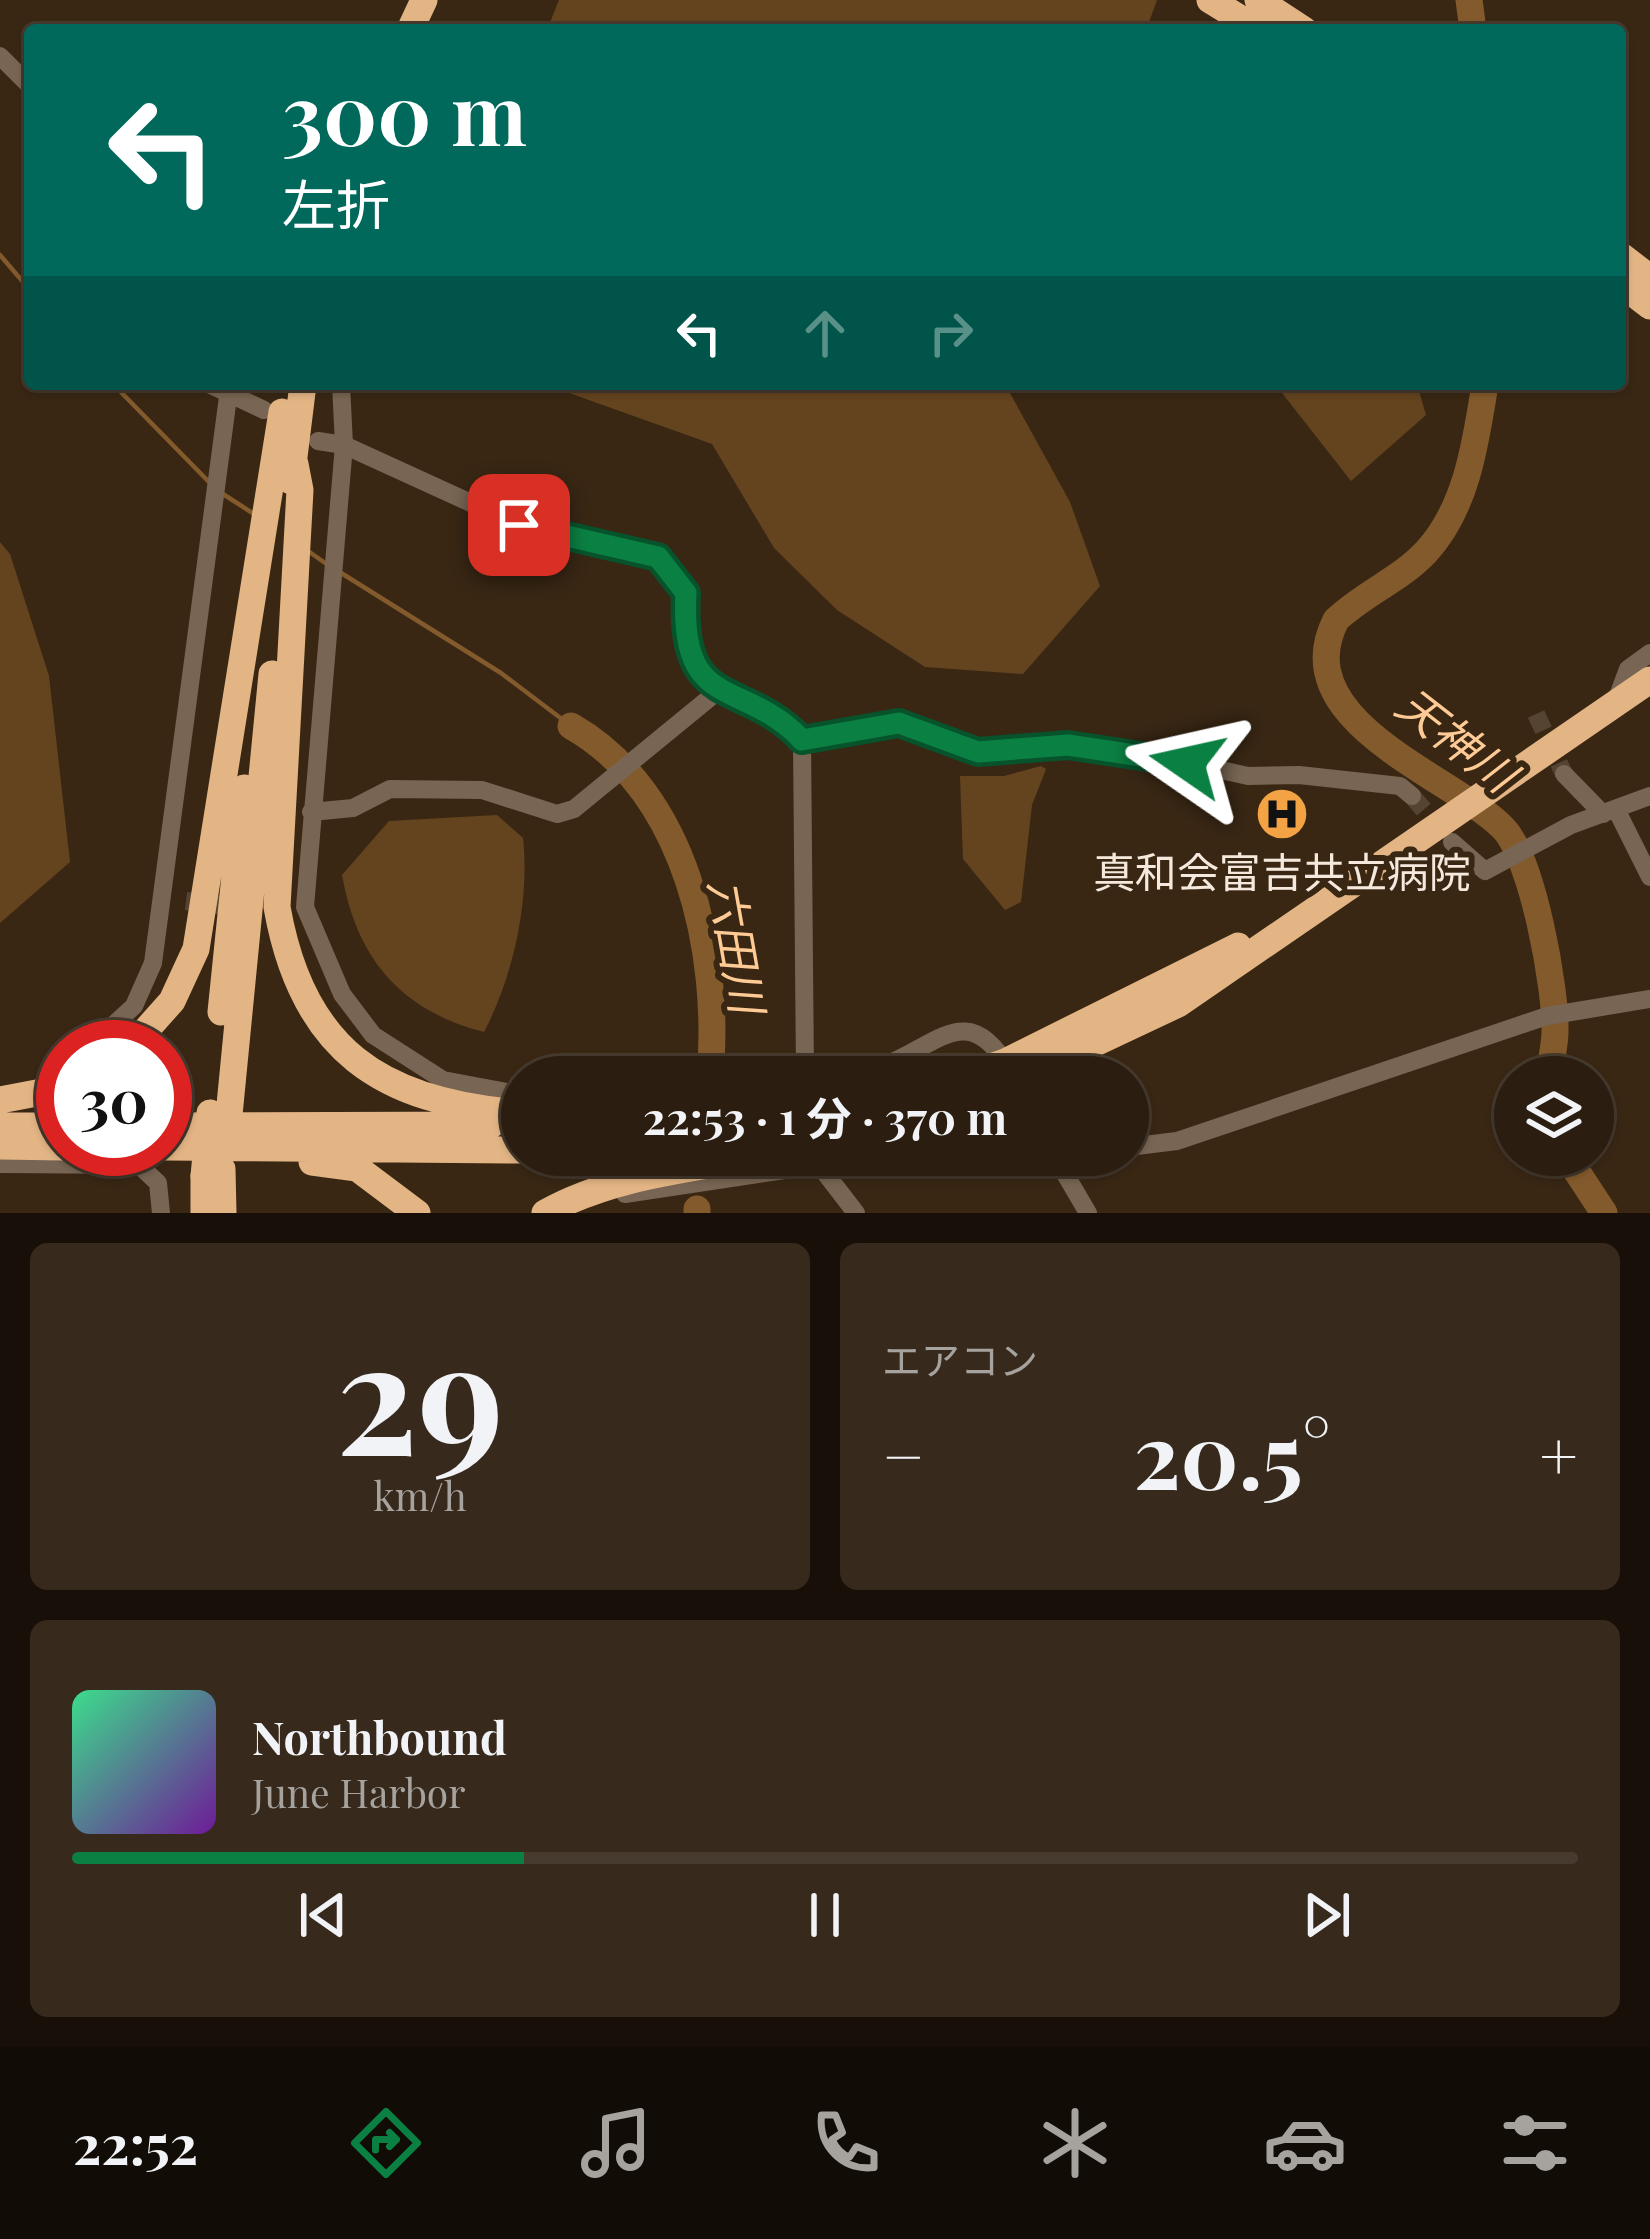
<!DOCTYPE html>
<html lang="ja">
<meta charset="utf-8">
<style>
:root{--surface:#2b1d0f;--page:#372a1d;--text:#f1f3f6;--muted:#a6a29e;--line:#473b2f;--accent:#0b8043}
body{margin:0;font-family:"Playfair Display","Noto Sans JP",serif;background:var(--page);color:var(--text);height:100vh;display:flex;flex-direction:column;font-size:45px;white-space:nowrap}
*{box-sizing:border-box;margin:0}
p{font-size:39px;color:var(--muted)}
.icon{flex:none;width:66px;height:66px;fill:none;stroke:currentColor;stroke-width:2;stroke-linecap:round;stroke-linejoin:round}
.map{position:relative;height:1213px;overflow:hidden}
.sheet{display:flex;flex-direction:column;gap:30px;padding:30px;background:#181008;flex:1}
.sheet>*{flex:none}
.guide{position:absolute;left:24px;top:24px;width:1602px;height:366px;border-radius:12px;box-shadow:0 3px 9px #0004,0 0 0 3px var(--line);background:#00695c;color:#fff;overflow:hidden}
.tools{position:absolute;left:1494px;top:1056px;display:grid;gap:24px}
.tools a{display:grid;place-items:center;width:120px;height:120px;border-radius:50%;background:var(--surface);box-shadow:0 3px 9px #0004,0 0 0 3px var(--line);font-size:60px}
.speed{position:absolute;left:36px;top:1020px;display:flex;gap:24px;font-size:60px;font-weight:700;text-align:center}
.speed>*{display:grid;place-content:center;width:156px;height:156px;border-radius:50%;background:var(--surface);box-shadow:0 3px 9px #0004,0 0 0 3px var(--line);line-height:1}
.speed .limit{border:18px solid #d22;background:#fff;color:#111}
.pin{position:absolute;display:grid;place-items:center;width:102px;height:102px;color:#fff;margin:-51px;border-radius:24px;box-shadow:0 6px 18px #0006}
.me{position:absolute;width:132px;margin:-66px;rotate:281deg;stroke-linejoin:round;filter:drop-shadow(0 0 9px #0008)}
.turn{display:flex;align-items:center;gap:42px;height:252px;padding:0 60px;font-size:54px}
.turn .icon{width:156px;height:156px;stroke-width:2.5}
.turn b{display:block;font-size:84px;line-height:102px}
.lanes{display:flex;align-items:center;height:114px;padding:0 60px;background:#0003;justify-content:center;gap:60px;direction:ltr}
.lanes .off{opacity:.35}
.big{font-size:90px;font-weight:700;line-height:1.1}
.sheet .widget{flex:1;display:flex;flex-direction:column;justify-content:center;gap:18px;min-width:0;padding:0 42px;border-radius:18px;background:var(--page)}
.sheet .dial{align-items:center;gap:0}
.dial b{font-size:156px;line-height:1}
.song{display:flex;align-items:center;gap:36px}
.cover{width:144px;height:144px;border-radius:18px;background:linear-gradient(135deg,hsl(150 70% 55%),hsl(280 70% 35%))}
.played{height:12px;border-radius:6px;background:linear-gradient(90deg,var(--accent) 30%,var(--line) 30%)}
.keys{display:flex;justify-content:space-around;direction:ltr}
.heat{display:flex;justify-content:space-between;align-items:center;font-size:66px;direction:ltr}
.sheet .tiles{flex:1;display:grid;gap:30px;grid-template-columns:1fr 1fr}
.widget:last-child{grid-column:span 2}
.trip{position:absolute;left:501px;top:1056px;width:648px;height:120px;border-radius:60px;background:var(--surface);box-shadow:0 3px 9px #0004,0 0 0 3px var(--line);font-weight:700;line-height:120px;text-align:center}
.dock{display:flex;height:192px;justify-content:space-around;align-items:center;background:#110c06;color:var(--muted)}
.dock .icon{width:84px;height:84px}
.dock .selected{color:var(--accent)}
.dock b{font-size:54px;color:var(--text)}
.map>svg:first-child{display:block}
.green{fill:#64441f}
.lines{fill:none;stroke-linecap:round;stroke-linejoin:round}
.stream{stroke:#835a2c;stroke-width:4.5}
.river{stroke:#835a2c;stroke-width:27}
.minor-tunnel{stroke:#554432;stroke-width:18;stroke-dasharray:18 9;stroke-linecap:butt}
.minor{stroke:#786553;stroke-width:18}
.highway{stroke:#e3b585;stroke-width:27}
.highway-bridge{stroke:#e3b585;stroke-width:27}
.route-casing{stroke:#07532c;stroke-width:30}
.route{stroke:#0b8043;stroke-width:21}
.labels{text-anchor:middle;stroke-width:12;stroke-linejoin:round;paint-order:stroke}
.poi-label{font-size:42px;fill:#f5e8dc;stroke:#392714}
.water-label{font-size:45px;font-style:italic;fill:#feca95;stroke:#392714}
</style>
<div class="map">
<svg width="1650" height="1213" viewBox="0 0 1650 1213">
<rect width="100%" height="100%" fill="#392714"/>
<path class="green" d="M559,0H1157L1148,25L1153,30H547Z
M544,384H1005L1070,502L1100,586L1023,674L925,667L837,610L774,548L712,444Z
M1275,384H1417L1426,415L1351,481Z
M0,542L10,554L49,676L70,862L0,923Z
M1041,766L1046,769L1032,805L1021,902L1005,910L963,859L960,776H1004Z
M497,815L523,838C530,901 513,977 484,1032C402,1011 357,960 342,875L389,821Z"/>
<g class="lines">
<path class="stream" d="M0,255L30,290
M113,384L210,483
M223,494L254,514
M308,551L328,565
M338,571L501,673L571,726"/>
<path class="river" d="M1469,0L1473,30
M1485,384C1476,441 1467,508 1426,552C1401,579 1363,594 1336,620C1284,722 1453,776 1504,829C1533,861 1556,988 1555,1032C1555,1046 1550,1062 1550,1077
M571,726C687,792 721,953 710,1077
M1566,1155L1604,1213
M697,1213V1209"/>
<path class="minor-tunnel" d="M1536,714L1564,774
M1412,796L1444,833
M186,901L243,908"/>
<path class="minor" d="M0,56L30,86
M209,384L264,410
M341,384L344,445L305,907L342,994L373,1035L443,1080L522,1095
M318,441L344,445L519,525L658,557L686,593C679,714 744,677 802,740L805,1073
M1615,704L1628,669L1650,653
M802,740L899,723L978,752L1068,745L1149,754L1248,776L1299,775L1400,786L1412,796
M1564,774L1603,814
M1616,809L1650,877
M311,812L353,808L390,789L482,790L557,814L574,809L718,691
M1452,842L1485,871L1571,825L1650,796
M94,1043L134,1006L153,963L228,397
M778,1077C810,1072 853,1077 883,1066C937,1046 969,997 1010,1071
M1128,1147L1177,1141L1547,1016L1650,999
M1054,1155L1088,1213
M0,1164L139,1165L158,1183L161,1213
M819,1165L856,1213
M625,1194L819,1165L1058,1155"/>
<path class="highway" d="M1210,0L1259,30
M1258,0L1304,30
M410,30L424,0
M1620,255L1650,278
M1620,283L1650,306
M295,464L300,490L277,907C302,1050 381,1103 522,1113
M291,481L303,384
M221,1012L244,788
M131,1047L172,1001L196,949L282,412
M962,1077L1005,1062L1238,946
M1023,1077L1178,1004L1650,680
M0,1100L63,1088
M229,1115L272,674
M0,1126H63
M165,1126L491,1125
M0,1146L63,1147
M165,1147L522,1150
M312,1162L357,1168L417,1213
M222,1169L223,1213
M204,1213V1176
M545,1213C613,1175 692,1169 767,1155"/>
<path class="highway-bridge" d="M204,1176L210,1113"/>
</g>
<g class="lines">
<g class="route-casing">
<path id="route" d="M519,525L658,557L686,593C679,714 743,677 802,740L899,723L978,752L1068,745L1187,763"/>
</g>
<use href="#route" class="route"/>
</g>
<defs>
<g id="hospital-disc" transform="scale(2.7)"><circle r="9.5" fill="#f4a344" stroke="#392714"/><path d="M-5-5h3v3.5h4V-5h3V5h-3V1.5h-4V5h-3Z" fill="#111"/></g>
</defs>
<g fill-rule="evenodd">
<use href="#hospital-disc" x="1282" y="814"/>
</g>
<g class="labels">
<g class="poi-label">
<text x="1282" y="888">真和会富吉共立病院</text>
</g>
<g class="water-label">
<text transform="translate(1456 740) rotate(38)" y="16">天神川</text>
<text transform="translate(736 946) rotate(80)" y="16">六田川</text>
</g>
</g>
</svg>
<div class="tools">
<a><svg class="icon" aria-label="layers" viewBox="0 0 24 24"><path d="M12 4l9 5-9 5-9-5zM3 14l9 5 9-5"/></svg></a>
</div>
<div class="speed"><div class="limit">30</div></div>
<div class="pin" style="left:519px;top:525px;background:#d93025"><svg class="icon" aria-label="arrive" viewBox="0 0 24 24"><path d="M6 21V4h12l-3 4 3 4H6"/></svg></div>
<svg class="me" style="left:1187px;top:763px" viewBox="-20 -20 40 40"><path d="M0-17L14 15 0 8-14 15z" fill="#0b8043" stroke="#fff" stroke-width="4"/></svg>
<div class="trip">22:53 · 1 分 · 370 m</div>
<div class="guide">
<div class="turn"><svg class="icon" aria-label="left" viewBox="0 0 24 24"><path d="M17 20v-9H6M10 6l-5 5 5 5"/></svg><div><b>300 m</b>左折</div></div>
<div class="lanes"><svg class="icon" aria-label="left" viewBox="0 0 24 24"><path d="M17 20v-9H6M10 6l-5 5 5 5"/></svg><svg class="icon off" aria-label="ahead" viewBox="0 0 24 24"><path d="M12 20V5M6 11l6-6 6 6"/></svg><svg class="icon off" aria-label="right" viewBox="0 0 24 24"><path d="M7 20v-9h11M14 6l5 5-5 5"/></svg></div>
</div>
</div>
<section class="sheet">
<div class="tiles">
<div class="widget dial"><b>29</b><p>km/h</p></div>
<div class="widget"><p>エアコン</p>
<div class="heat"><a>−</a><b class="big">20.5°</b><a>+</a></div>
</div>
<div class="widget">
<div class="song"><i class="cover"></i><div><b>Northbound</b><p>June Harbor</p></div></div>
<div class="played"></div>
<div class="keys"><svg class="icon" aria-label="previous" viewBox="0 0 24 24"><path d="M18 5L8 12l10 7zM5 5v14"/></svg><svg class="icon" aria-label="pause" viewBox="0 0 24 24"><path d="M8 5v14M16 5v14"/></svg><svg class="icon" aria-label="next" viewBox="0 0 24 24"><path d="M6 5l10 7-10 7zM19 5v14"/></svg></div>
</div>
</div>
</section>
<nav class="dock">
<b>22:52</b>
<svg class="icon selected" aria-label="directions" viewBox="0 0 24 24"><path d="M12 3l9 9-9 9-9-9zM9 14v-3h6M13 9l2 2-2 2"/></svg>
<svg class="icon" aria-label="music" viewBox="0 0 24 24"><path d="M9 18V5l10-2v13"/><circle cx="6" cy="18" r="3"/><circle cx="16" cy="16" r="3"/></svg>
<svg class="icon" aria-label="phone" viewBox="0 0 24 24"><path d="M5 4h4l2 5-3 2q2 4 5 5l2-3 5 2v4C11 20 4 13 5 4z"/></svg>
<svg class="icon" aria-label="climate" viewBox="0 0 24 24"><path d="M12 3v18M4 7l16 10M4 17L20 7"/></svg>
<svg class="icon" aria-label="car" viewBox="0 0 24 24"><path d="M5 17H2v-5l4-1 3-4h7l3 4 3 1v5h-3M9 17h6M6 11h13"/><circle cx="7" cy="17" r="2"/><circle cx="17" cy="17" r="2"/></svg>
<svg class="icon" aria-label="filters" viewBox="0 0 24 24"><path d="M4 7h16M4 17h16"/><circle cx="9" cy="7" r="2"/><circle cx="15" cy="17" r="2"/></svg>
</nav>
